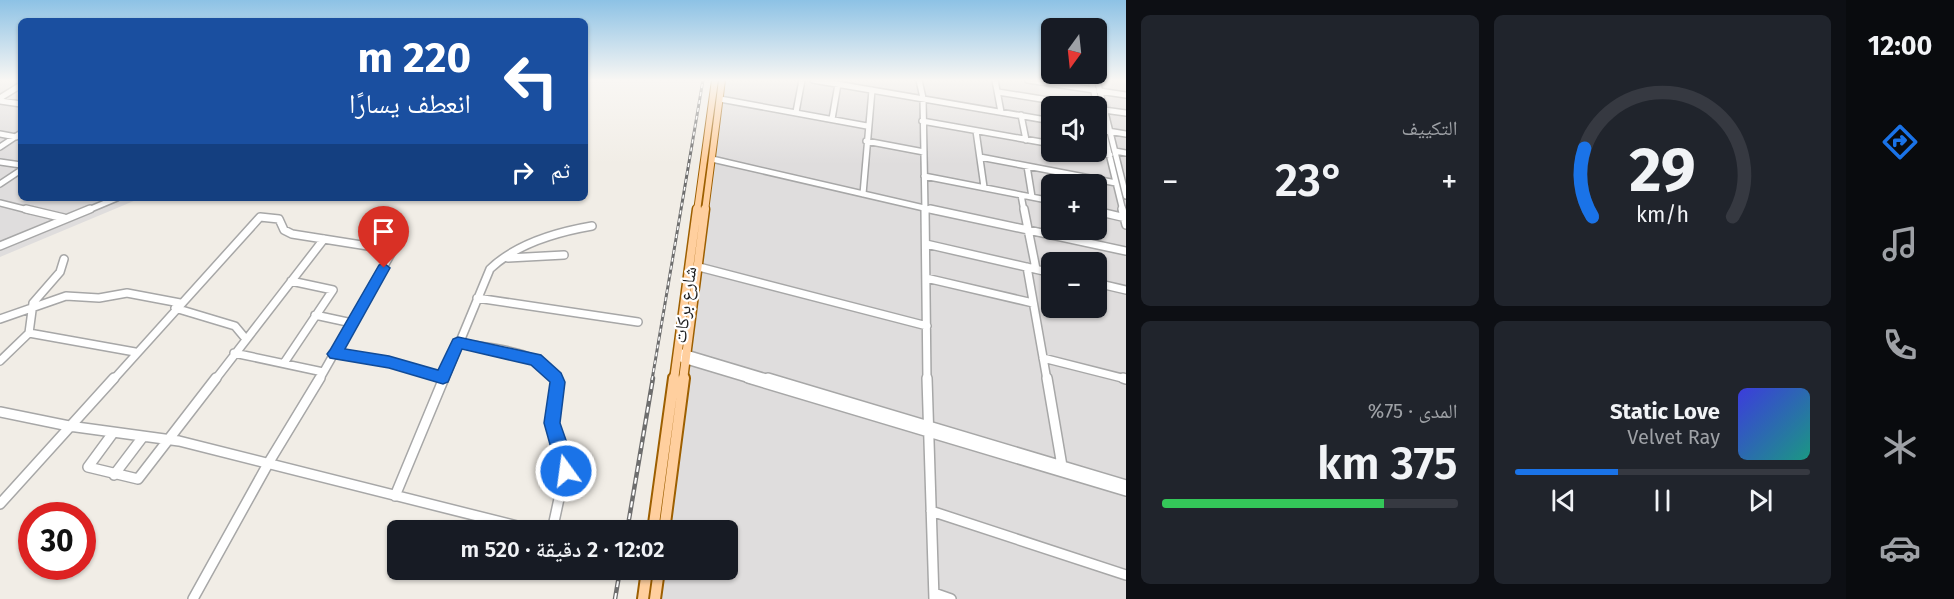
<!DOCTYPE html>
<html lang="ar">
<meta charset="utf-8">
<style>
:root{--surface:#171b24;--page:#20242c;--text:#f1f3f6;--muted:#9ea1a6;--line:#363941;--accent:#1a73e8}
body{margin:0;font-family:"Fira Sans","Noto Naskh Arabic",sans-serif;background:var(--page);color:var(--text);direction:rtl;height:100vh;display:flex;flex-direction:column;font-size:22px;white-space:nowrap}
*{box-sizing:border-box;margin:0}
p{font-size:20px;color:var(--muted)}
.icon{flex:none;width:33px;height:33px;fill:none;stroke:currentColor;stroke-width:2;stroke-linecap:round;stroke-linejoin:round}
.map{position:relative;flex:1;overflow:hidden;direction:ltr}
.details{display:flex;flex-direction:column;gap:15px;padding:15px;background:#0d0f14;width:720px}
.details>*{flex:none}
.hud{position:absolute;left:18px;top:18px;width:570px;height:183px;border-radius:9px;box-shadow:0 2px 4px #0004;direction:rtl;background:#1a4fa0;color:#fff;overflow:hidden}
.needle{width:39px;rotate:195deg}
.buttons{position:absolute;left:1041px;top:18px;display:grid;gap:12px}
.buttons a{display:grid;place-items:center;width:66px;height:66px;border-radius:9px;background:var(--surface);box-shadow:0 2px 4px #0004;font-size:30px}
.speed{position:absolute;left:18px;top:502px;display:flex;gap:12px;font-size:30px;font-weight:700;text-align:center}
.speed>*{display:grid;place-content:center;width:78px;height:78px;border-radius:50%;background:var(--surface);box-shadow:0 2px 4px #0004;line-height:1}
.speed .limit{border:9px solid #d22;background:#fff;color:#111}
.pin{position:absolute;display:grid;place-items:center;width:51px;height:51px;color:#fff;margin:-62px -26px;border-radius:50% 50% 50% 0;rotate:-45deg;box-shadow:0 0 6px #0007}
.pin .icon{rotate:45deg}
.me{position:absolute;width:66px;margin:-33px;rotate:346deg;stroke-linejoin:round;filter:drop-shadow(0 0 4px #0008)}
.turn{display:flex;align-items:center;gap:21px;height:126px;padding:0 18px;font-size:27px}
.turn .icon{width:78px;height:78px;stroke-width:2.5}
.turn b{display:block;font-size:42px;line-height:51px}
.then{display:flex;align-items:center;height:57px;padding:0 18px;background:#0003;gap:12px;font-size:22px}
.big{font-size:45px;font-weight:600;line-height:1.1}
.details .card{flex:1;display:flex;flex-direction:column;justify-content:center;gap:9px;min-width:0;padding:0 21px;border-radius:9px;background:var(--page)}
.details .dial{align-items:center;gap:0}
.dial svg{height:156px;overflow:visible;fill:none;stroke:var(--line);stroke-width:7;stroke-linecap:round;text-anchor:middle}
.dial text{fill:var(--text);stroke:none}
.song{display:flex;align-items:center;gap:18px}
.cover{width:72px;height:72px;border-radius:9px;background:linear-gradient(135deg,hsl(240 70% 55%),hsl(170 70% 35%))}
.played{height:6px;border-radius:3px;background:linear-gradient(90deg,var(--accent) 35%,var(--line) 35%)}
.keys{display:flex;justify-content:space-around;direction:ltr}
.heat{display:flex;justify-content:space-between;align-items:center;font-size:33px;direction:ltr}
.charge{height:9px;border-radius:4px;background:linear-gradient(90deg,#34c759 75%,var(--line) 0)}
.details .tiles{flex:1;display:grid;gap:15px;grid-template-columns:repeat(2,1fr)}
.trip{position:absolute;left:387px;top:520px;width:351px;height:60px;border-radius:9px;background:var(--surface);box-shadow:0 2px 4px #0004;font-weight:600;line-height:60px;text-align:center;direction:rtl}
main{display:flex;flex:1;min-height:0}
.menu{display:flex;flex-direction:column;width:108px;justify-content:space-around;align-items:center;background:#090b0e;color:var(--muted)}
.menu .icon{width:42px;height:42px}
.menu .active{color:var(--accent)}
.menu b{font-size:27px;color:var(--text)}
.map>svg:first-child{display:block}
.residential{fill:#dfdddd;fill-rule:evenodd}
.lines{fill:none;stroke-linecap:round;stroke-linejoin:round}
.minor-far2-casing{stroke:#a7a7a7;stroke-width:8}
.minor-far1-casing{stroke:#a7a7a7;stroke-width:10}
.minor-casing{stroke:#a7a7a7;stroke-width:12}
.major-far2-casing{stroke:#9d5f00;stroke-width:8}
.major-far1-casing{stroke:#9d5f00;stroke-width:11}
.major-casing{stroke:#9d5f00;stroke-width:14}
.minor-far2{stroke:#fff;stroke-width:5}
.minor-far1{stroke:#fff;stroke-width:7}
.minor{stroke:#fff;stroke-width:9}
.major-far2{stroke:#ffcf9e;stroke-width:6}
.major-far1{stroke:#ffcf9e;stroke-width:8}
.major{stroke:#ffcf9e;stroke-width:10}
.rail-far1-casing{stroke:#6e6e6e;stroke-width:3}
.rail-casing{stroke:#6e6e6e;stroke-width:4.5}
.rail-far1{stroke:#fff;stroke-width:1.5;stroke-dasharray:4;stroke-linecap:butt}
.rail{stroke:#fff;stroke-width:2;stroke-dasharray:6;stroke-linecap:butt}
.route{fill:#1a73e8;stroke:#114b97;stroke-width:1.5}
.labels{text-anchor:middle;stroke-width:4.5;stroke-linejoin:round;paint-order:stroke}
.street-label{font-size:18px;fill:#202020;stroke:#fff}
</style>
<main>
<nav class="menu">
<b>12:00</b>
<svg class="icon active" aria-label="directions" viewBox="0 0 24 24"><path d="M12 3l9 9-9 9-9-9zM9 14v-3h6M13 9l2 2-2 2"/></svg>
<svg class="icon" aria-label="music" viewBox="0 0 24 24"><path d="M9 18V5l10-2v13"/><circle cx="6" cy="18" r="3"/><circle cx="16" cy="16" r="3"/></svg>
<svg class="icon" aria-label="phone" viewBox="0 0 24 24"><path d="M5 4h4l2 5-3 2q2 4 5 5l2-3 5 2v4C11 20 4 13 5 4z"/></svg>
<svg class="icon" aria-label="climate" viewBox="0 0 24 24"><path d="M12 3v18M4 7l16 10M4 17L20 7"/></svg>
<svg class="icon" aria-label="car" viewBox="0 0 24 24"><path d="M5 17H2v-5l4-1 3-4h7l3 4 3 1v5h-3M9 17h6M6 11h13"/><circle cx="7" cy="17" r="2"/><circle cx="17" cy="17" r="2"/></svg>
</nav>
<section class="details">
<div class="tiles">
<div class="card dial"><svg viewBox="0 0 100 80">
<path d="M14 69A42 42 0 1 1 86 69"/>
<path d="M14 69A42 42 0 0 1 10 34" stroke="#1a73e8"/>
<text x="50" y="56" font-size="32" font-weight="700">29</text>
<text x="50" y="72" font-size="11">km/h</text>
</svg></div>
<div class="card"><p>التكييف</p>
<div class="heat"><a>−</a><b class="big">23°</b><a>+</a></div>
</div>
<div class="card">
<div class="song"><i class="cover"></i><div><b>Static Love</b><p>Velvet Ray</p></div></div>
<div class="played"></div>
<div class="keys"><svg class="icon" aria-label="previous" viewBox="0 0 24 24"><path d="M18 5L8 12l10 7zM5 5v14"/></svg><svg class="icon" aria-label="pause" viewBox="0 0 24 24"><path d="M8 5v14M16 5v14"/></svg><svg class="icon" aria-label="next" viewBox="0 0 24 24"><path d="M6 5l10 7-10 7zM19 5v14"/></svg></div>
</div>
<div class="card"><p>المدى · 75%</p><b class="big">375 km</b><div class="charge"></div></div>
</div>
</section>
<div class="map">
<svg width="1126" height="599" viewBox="0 0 1126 599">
<rect width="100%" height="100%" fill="#f1ede6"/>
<path class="residential" d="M0,80H21V198H141L0,257Z
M712,80H1126V599H640L644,570H728V531H649ZM1052,106H1096V152H1052ZM1052,184H1096V230H1052ZM1052,262H1096V308H1052Z"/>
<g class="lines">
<g class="minor-far2-casing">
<path id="minor-far2" d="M813,80L1052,121
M919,80L923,98L925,211
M995,80L1001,112
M1028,80L1094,90
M1091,80L1123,211
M1097,80L1126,196
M1099,91L1126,95
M998,92L1085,106
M0,98L21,85
M720,99L867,126
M0,101L21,104
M1104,110L1126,113
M796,112L802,80
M1021,115L1026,140
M832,119L838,84
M922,121L1052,144
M1096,129L1126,134
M976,131L984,187
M0,134L16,137
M866,141L924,152
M0,147L21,133
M1115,151L1126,153
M1093,152L1110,155
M980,157L1116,183
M712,159L937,211
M0,162L21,165
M1027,166L1032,197
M924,176L1052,201
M0,184L21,170
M863,194L872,90
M1021,195L1024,211
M0,203L32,211
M86,211L117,198"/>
</g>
<g class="minor-far1-casing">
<path id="minor-far1" d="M26,209L64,218
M925,209L927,380
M930,209L1126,251
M1024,209L1036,269
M1122,209L1126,225
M1096,211L1126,218
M926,244L1052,273
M0,246L90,209
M508,258L564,255
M699,267L927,326
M1027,267L1047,380
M926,278L1033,303
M1096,283L1126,290
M477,298L638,322
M175,308L235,326L245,338
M315,315L352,323
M0,319L66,296L99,298L127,293L180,303
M29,333L135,352
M458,343C489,348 540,349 556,380
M234,353L323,372
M683,353L773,380
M335,354L389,362L443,377
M1043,358L1126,379
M683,359L753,380
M0,361L29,333L33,303L60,272L64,259
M284,363L333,290L291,281
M113,380L260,217L279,219L284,230L292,234L393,250L319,380
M215,380L324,239
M444,380L490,269C516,244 557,232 592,226"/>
</g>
<g class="minor-casing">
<path id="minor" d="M748,378L1126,491
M768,378L1126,485
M927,378L934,599
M1047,378L1062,466
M1123,378L1126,379
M0,412L69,426L179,441L537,531
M113,433L88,467L138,479L216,378
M114,475L142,438
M395,496L444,378
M0,504L114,378
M931,511L1126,575
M552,531L565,471L552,422L557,391L556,378
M934,593L951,599
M193,599L269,462L320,378"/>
</g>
<g class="major-far2-casing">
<path id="major-far2" d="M697,211L715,80
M705,211L722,80"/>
</g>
<g class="major-far1-casing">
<path id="major-far1" d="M674,380L697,209
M683,380L705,209"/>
</g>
<g class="major-casing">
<path id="major" d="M653,531L674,378
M664,531L684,378
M643,599L647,570
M655,599L659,570"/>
</g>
<use href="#minor-far2" class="minor-far2"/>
<use href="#minor-far1" class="minor-far1"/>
<use href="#minor" class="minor"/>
<use href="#major-far2" class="major-far2"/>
<use href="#major-far1" class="major-far1"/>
<use href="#major" class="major"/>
<g class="rail-far1-casing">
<path id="rail-far1" d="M652,380L703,80"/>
</g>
<g class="rail-casing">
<path id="rail" d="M627,531L653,378
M615,599L620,570"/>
</g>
<use href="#rail-far1" class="rail-far1"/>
<use href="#rail" class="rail"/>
</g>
<linearGradient id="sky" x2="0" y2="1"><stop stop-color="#8dc2e5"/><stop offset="0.49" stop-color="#f9f7f4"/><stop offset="1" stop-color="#f9f7f4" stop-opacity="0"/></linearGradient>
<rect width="1126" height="164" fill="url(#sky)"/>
<path class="route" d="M384,263L390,268L345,349L389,356L438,370L453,339L458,337L541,355L561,373L565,382L560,423L574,463L572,477L566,479L559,477L544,423L550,382L531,365L462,349L448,382L443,384L389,368L330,358L327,354L330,350L379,265Z"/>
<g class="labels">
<g class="street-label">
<text transform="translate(685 305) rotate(-82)" y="6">شارع بركات</text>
</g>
</g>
</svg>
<div class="buttons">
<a><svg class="needle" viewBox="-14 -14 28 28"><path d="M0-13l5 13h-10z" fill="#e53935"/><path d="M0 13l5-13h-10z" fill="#9ea1a6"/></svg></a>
<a><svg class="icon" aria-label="sound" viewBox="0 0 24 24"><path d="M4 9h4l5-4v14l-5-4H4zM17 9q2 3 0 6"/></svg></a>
<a>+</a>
<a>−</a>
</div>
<div class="speed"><div class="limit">30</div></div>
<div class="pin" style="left:384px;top:268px;background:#d93025"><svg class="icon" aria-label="arrive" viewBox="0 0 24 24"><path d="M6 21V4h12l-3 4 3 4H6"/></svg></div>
<svg class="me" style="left:566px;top:471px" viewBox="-20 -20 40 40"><circle r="17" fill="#1a73e8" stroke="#fff" stroke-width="3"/><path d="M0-11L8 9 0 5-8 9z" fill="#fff"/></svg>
<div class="trip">12:02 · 2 دقيقة · 520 m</div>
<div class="hud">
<div class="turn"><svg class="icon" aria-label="left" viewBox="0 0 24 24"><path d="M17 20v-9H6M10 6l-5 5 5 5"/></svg><div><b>220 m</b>انعطف يسارًا</div></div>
<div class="then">ثم<svg class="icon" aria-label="right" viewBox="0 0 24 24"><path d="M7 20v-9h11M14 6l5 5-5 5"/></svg></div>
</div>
</div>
</main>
